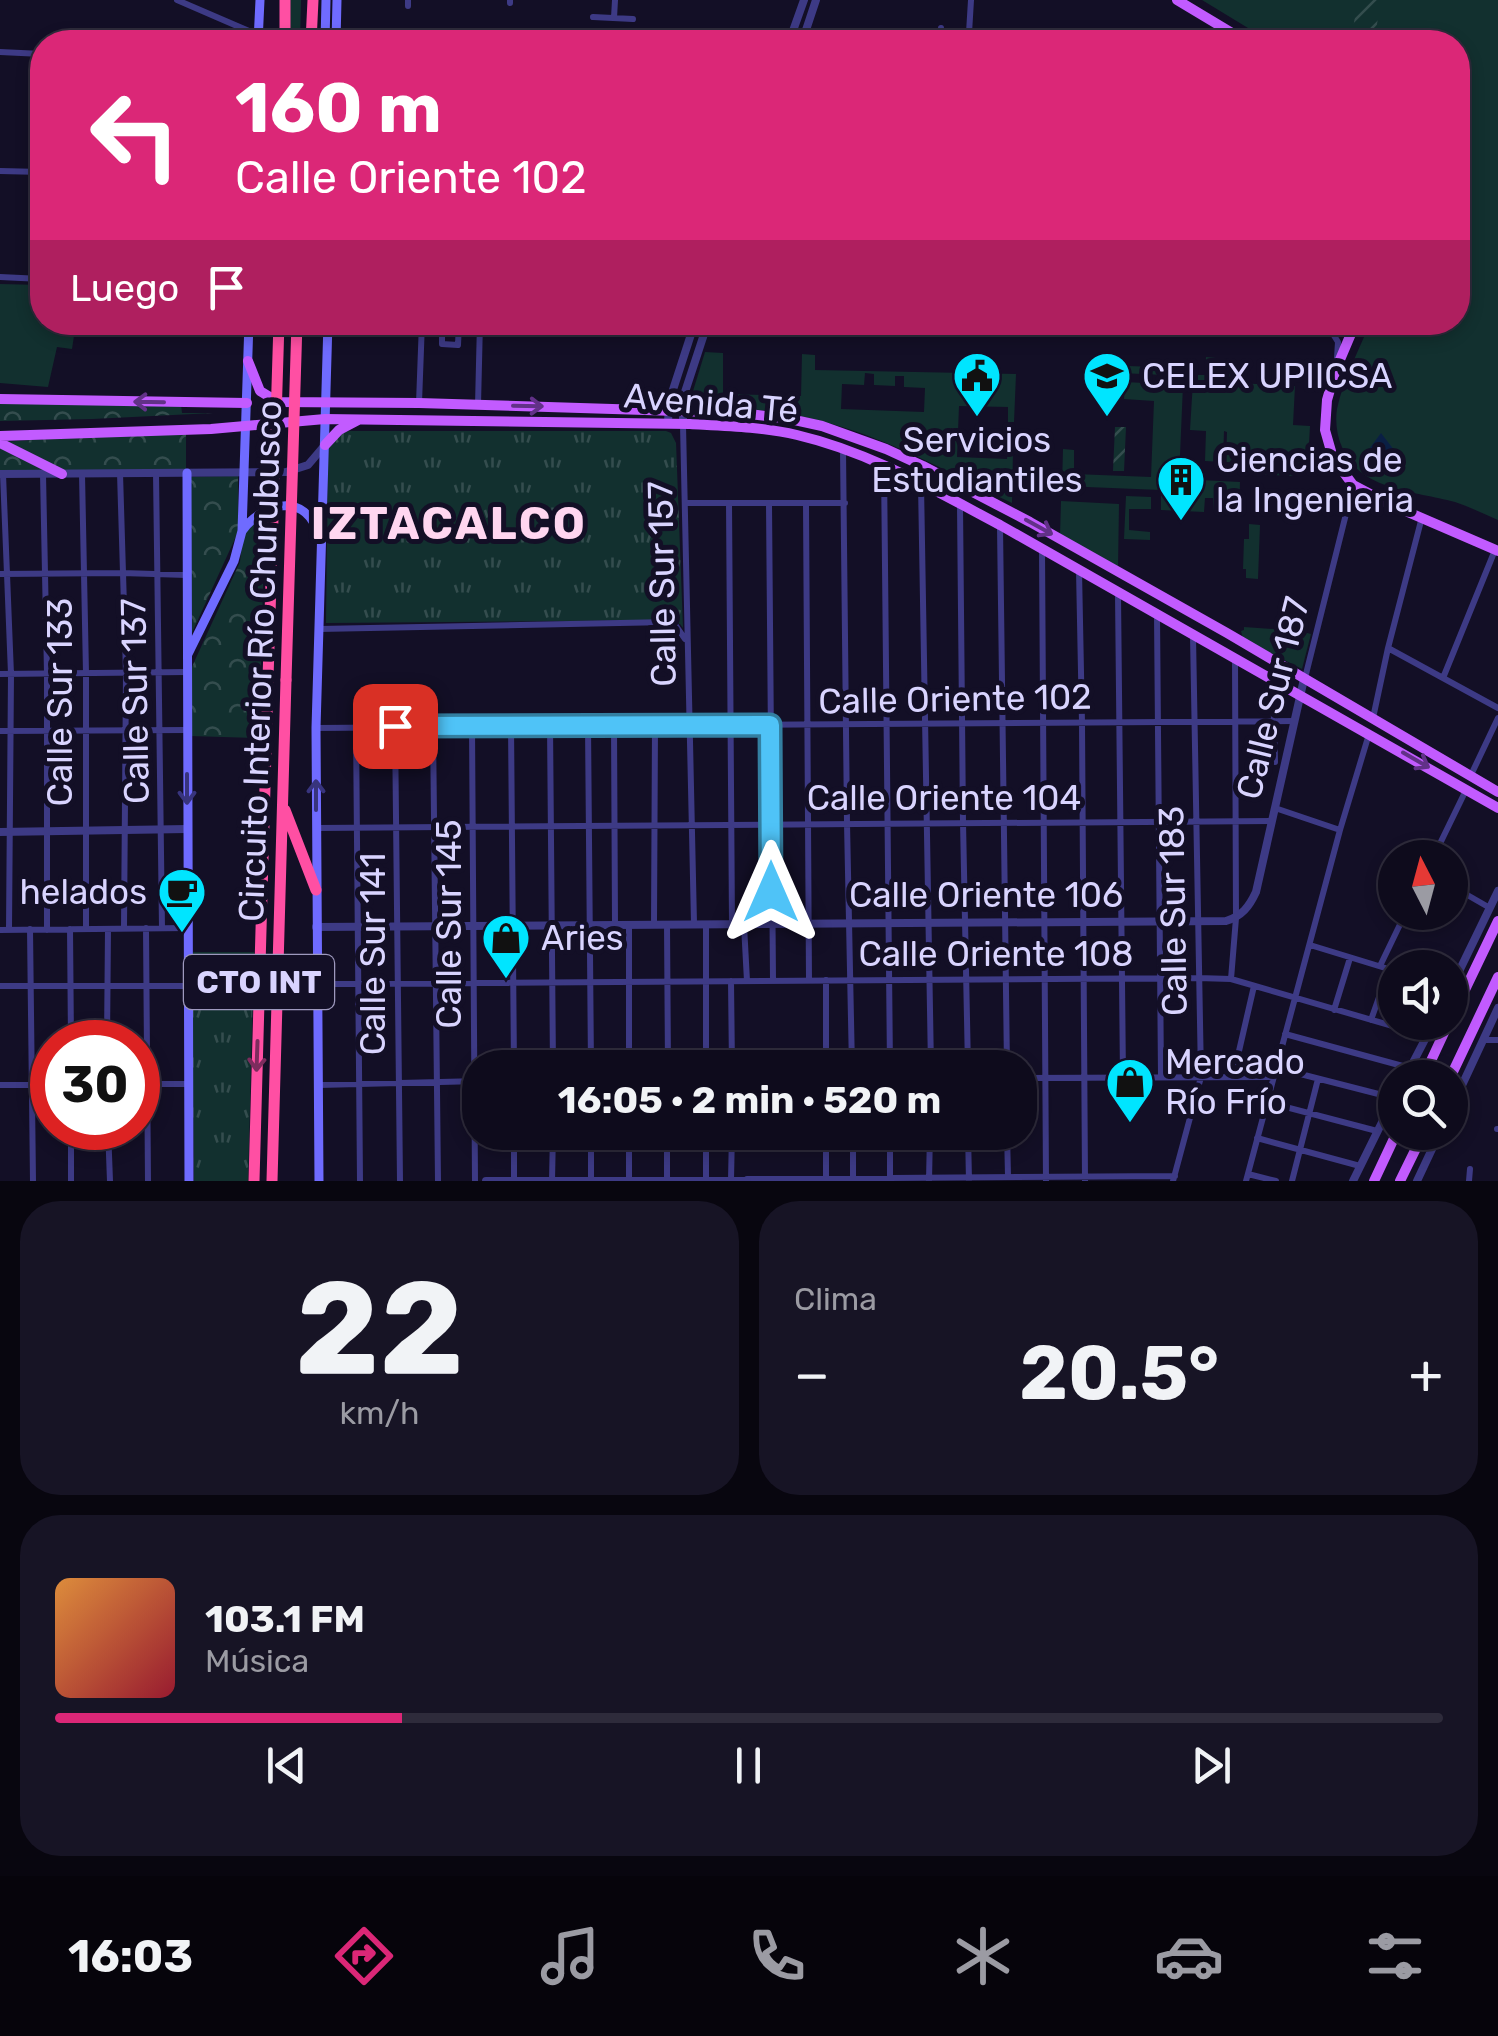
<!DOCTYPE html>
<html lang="es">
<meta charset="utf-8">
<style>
:root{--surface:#0e0b1c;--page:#171425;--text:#f1f3f6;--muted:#9b9ba3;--line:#2e2b3b;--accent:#db2777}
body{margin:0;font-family:Rubik,sans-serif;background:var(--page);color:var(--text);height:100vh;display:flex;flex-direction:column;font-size:38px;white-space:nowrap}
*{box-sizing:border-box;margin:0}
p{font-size:32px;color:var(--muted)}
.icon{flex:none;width:55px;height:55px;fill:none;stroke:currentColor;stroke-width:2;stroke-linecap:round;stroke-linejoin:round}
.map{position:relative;height:1181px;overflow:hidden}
.side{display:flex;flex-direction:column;gap:20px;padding:20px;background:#08060f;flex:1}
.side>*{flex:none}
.banner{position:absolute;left:30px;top:30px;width:1440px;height:305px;border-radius:40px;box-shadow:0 5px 15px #0003,0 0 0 2px var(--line);background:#db2777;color:#fff;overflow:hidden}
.needle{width:65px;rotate:354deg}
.controls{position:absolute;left:1378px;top:840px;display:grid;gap:20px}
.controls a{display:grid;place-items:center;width:90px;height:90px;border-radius:50%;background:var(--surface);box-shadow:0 5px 15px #0003,0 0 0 2px var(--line);font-size:50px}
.speed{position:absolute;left:30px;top:1020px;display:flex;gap:20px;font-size:50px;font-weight:700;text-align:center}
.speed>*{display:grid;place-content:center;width:130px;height:130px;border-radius:50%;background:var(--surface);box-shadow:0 5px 15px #0003,0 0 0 2px var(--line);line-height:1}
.speed .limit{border:15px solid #d22;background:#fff;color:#111}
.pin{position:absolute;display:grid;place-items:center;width:85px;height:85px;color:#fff;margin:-42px;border-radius:20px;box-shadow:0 5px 15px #0006}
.me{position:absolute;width:110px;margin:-55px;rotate:0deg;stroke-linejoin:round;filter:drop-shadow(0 0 8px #0008)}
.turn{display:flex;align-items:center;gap:35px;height:210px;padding:0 40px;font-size:45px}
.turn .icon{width:130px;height:130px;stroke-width:2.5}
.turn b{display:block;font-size:70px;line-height:85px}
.then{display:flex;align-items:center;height:95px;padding:0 40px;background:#0003;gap:20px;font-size:38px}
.big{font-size:75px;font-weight:700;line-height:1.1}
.side .tile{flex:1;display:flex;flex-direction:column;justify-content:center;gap:15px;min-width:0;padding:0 35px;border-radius:40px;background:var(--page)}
.side .dial{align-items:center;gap:0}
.dial b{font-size:130px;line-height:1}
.song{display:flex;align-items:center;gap:30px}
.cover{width:120px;height:120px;border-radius:15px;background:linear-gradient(135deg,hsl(30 70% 55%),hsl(350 70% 35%))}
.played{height:10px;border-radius:5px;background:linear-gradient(90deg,var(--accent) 25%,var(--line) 25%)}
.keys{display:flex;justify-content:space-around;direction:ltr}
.heat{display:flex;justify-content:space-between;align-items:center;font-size:55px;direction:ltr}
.side .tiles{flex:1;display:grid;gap:20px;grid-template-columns:1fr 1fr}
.tile:last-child{grid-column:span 2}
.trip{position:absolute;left:462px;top:1050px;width:575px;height:100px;border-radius:40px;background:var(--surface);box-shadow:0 5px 15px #0003,0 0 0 2px var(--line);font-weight:700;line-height:100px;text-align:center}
.dock{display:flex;height:160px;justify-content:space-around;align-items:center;background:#06040b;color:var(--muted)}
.dock .icon{width:70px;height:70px}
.dock .selected{color:var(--accent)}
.dock b{font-size:45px;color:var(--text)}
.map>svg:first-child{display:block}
.grass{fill:#12302f;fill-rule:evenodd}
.forest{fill:url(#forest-crowns)}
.park{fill:url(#park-tufts)}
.garden{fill:url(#garden-furrows)}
.water{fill:url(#water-ripples)}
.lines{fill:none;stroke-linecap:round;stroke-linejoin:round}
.minor{stroke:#3d3a85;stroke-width:6}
.tertiary{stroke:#3d3a85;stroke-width:8}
.secondary{stroke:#6f6bff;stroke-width:9}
.primary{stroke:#c25bff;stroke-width:10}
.motorway{stroke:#ff4fa3;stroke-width:11}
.motorway-bridge{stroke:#ff4fa3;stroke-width:11}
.oneway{stroke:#623188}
.oneway2{stroke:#38347d}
.oneway3{stroke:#7d2c5e}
.route-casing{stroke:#337fa1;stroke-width:25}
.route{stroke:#4fc3f7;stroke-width:18}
.labels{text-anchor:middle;stroke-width:10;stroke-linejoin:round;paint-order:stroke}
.shield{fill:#130f26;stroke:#9e99be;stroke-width:2.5}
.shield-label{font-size:32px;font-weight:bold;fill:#d9d4ff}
.poi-label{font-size:35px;fill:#d9d4ff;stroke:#130f26;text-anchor:start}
.street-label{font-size:35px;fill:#d9d4ff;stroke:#130f26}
.district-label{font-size:45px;font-weight:bold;letter-spacing:2.5px;fill:#ffd6f0;stroke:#130f26}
</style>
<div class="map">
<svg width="1498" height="1181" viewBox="0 0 1498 1181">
<defs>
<pattern id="forest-crowns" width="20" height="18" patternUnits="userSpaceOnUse" patternTransform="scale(2.5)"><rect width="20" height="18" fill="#12302f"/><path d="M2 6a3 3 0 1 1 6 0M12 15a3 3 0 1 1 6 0" fill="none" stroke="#344d4e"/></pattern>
<pattern id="park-tufts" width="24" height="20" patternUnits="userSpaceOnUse" patternTransform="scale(2.5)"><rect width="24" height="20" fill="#12302f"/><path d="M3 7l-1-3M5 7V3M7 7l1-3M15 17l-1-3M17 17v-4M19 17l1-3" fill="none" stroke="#344d4e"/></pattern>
<pattern id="garden-furrows" width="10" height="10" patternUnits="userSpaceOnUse" patternTransform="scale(2.5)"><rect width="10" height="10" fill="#12302f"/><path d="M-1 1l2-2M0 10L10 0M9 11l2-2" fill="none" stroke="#344d4e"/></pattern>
<pattern id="water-ripples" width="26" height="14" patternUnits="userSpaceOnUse" patternTransform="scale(2.5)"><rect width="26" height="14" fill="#0a1f44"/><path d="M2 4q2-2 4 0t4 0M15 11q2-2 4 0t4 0" fill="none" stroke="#2d3f60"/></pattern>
</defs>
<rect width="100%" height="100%" fill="#130f26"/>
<path class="grass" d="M1202,0H1498V520C1484,514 1470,507 1455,502C1415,491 1360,491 1342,447C1337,436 1335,422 1337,409C1343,380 1359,350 1370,323L1458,322V42H1271Z
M0,284L42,285V322L76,323L72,349L57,347L48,387L0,383Z
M705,352L723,353V394L801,396L802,354L815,355V370L1016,374L1014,422H1008V407L959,406L957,457L1007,459L1008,450H1013L1012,503C956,476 901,445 842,427C791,411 741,407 689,404ZM865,373L874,374V385L895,386V376H904V387L925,388L924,412L841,409L842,384L864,385Z
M1206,357L1216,358L1217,364H1231L1230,382L1194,380V375H1205Z
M1098,365L1187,368V376L1098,372Z
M1193,381L1295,386L1293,425L1310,426L1308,461L1292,460L1291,465L1226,462L1227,432L1224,431L1223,462L1205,461L1206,431L1190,430Z
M1125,382L1183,385L1179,479L1240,482L1239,513L1214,512L1213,498H1205L1204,512L1161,510V490L1062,486L1063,449L1074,450V474L1151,477L1154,401L1124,399Z
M1294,462L1313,464V467L1295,476L1247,474V466L1293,467Z
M1126,496L1151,497V509H1129V530L1150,532V540L1124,539Z
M1061,501L1119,504L1118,568L1060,536Z
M1249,524L1260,525L1258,579L1246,578V569H1243L1244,539H1249Z
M1244,627L1300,631L1311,634L1302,669L1243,639L1241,631L1244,630Z"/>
<path class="forest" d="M288,0H301L300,42H288Z
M0,401L181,405L182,413H213L92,419L0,421Z
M186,430V470L64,471L2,442Z
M0,446L52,472H0Z
M238,476V532L190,637L186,477Z
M265,512L259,738L191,736L190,671L240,562L244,524Z"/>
<path class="park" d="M349,431H666L671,433L676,443L683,628L680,624L668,620L326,623L328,445L339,434Z
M193,952H254L248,1181H194L192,991H198V981H192Z"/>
<path class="garden" d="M1358,0H1381L1374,42L1351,39Z
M1115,427H1126L1124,471H1113Z"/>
<path class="water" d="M1381,433L1398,455C1388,461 1381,466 1371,459L1369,449Z"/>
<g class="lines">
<path class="minor" d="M177,0L258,35
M510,3V0
M408,6V0
M593,17L633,19
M614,18L615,0
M969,33L971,0
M940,42L941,28
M0,52L42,54
M0,171L42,172
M0,277L42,279
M442,322V344L458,345L459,322
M1084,322L1333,334
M1335,322L1333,334L1338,342L1337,358
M419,403L422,322
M478,405L480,322
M683,425L694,923
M843,450L847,823L852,1068
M884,465L890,1068
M120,473L126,673L124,928
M156,473L162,928
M3,474L11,674L9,929
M43,474L47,673V930
M82,474L86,673V929
M921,484L931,1068
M687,503H845
M729,503L732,925
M769,504L773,980
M806,504L809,980
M960,505L963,822L968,1068
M1000,526L1007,1068
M1042,549L1046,1181
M1079,570L1082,723L1085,1181
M0,574L122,573L187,575
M1118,594L1123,1078
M1157,615L1161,1077
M319,629L669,622L676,626L685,639
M1388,648L1498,708
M0,674L187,672
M1305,678L1353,486
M1443,678L1495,550
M1273,681L1275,762
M1373,718L1388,648L1422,517
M511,725L514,1068
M550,725L553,1068
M588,725L591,1068
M614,725L615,924
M395,726L400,1181
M433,726L438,1181
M472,726L475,1181
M356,727L360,1181
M316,728L1294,721
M0,731L187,730
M1471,775L1498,718
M1275,808L1340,830
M317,828L1272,821
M1433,858L1466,790
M1450,885L1490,908
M654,924L655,725
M667,924L668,1068
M706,924V1068
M744,925L747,981
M146,928L148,1181
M30,929L33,1181
M70,929L71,1042
M0,930L188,928
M1310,945L1395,971
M1380,966L1406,912
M1231,979L1236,918L1235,659
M731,981L732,1068
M318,984L1198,978L1231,979L1427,1036
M0,986H188
M1334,1010L1350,958
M1371,1020L1389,969
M1285,1034L1410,1068
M1483,1040H1498
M107,1042L108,929
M629,1068V924
M826,1068V980
M1277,1068L1394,1098
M1233,1077L1254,986
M1020,1078L1274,1077
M138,1084H189
M0,1085H52
M319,1085L480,1081
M1267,1102L1377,1131
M108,1128L110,1181
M1497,1129H1498
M514,1132V1181
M591,1132V1181
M629,1132V1181
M706,1132V1181
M826,1132V1178
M853,1132V1181
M968,1132L969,1181
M1007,1132L1008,1176
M1257,1138L1360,1166
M1248,1174L1276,1181
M747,1179L1175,1176
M731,1180L732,1132
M71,1181V1128
M552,1181L553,1132
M667,1181V1132
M890,1181V1132
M929,1181L930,1132
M1173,1181L1201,1077L1193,636
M1246,1181L1340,830L1369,734
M1292,1181L1318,1079
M1469,1181L1470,1169"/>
<path class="tertiary" d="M789,42L804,0
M802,42L816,0
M668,423L669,402L695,322
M683,423V398L708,322
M0,474L286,472L308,465L325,445
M0,832L187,829
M316,927L1226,921C1242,916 1249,907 1256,892L1304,679
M1450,990L1498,891
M1405,1078L1434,1022
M1450,1111L1498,1008
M486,1181H747
M1353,1181L1395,1096
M1417,1181L1440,1132"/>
<path class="secondary" d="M258,42L260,0
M325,42L326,0
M336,42L337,0
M187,473L189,1181
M242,531C263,502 306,492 318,534
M188,654L234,561L242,531L249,322
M319,1181L316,728L328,322"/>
<path class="primary" d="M1177,0L1247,42
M1356,322L1336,369L1327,400L1325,430L1333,458L1353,485L1387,503L1498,551
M248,361L260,391L278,402L419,403L741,413L790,419L822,426L886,449L923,466L1030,522L1227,633L1498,792
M0,399L247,403
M0,436L211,429L325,419L690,424C726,426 762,427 797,435C870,452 934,490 1000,525L1498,808
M0,443L62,474
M325,445L339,430L358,420
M1450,1021L1498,921
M1423,1078L1449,1022
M1450,1078L1498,977
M1374,1181L1397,1132
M1400,1181L1424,1132"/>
<path class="motorway" d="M285,42V0
M311,42L313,0
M285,810L316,890
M254,1181L268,679
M272,1181L286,680"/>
<path class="motorway-bridge" d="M268,679L279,322
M286,680L297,322"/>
</g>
<defs><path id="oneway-shaft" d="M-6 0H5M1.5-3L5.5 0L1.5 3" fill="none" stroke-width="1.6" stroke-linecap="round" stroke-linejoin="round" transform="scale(2.5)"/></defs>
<g class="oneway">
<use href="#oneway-shaft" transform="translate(149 402) rotate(-179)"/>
<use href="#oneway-shaft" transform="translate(528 406) rotate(1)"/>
<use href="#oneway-shaft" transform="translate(1039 527) rotate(29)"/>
<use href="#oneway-shaft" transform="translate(1416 760) rotate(30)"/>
</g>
<g class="oneway2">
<use href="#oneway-shaft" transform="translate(187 789) rotate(90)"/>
<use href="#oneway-shaft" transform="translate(316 795) rotate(-90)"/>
</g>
<use class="oneway3" href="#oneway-shaft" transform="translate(257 1056) rotate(92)"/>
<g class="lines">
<g class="route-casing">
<path id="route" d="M395,726L770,725L771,892"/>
</g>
<use href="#route" class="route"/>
</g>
<defs>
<g id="civic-pin" transform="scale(2.5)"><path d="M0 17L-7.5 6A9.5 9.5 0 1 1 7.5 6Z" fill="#00e5ff" stroke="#130f26"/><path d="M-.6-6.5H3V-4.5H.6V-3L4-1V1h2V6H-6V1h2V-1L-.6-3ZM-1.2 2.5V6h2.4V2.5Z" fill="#111"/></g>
<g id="university-pin" transform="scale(2.5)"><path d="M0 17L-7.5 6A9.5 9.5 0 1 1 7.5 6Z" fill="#00e5ff" stroke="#130f26"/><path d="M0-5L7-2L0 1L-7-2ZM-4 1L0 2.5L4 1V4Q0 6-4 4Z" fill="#111"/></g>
<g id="building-pin" transform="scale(2.5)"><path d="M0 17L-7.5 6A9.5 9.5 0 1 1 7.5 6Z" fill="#00e5ff" stroke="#130f26"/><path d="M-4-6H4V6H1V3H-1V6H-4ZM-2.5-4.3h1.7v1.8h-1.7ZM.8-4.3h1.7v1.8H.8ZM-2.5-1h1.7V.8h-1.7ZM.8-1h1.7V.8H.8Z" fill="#111"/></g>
<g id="cafe-pin" transform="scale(2.5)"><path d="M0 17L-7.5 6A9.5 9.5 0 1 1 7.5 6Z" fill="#00e5ff" stroke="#130f26"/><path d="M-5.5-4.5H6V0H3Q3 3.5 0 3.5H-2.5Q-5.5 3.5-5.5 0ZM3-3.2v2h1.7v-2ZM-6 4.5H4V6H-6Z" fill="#111"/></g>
<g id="shop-pin" transform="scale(2.5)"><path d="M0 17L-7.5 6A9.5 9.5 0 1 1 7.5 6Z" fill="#00e5ff" stroke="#130f26"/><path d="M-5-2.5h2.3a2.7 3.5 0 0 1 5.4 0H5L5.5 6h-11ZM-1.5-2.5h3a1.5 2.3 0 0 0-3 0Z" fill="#111"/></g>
</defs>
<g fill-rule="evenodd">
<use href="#civic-pin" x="977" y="376"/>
<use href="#university-pin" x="1107" y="376"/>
<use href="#building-pin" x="1181" y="480"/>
<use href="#cafe-pin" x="182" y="892"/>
<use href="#shop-pin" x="506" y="938"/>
<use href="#shop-pin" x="1130" y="1082"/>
</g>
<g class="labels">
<rect class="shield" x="184" y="955" width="150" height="54" rx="8"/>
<g class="shield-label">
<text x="259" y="993">CTO INT</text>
</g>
<g class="poi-label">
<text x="1142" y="388">CELEX UPIICSA</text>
<text x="977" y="452" text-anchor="middle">Servicios<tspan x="977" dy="40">Estudiantiles</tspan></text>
<text x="1216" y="472">Ciencias de<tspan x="1216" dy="40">la Ingenieria</tspan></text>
<text x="147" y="904" text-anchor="end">helados</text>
<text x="541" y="950">Aries</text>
<text x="1165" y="1074">Mercado<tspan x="1165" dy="40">Río Frío</tspan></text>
</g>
<g class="street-label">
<text transform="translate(711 403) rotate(5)" y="12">Avenida Té</text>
<text transform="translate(662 584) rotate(-91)" y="12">Calle Sur 157</text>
<text transform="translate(260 661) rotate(-88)" y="12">Circuito Interior Río Churubusco</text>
<text transform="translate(1273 698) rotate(-76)" y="12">Calle Sur 187</text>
<text transform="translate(955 699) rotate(-1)" y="12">Calle Oriente 102</text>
<text transform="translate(135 701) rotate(-91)" y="12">Calle Sur 137</text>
<text transform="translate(60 702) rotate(-90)" y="12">Calle Sur 133</text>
<text x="944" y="810">Calle Oriente 104</text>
<text x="986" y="907">Calle Oriente 106</text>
<text transform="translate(1173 911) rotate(-91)" y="12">Calle Sur 183</text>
<text transform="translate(449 924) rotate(-90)" y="12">Calle Sur 145</text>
<text transform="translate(373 954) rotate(-90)" y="12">Calle Sur 141</text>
<text x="996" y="966">Calle Oriente 108</text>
</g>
<g class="district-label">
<text x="449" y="539">IZTACALCO</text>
</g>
</g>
</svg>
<div class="controls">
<a><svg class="needle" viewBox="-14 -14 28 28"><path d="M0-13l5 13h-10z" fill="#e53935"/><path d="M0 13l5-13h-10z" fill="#9b9ba3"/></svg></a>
<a><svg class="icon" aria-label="sound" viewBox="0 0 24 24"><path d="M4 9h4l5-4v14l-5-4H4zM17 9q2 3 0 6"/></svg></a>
<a><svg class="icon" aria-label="search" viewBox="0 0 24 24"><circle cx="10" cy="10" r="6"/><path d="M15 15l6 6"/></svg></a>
</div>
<div class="speed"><div class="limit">30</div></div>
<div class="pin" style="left:395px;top:726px;background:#d93025"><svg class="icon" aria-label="arrive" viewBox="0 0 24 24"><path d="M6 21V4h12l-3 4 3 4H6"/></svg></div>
<svg class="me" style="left:771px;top:892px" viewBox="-20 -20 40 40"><path d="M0-17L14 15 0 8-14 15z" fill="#4fc3f7" stroke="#fff" stroke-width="4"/></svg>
<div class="trip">16:05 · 2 min · 520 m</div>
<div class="banner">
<div class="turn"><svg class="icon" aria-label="left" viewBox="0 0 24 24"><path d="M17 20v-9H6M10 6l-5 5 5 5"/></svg><div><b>160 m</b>Calle Oriente 102</div></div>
<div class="then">Luego<svg class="icon" aria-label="arrive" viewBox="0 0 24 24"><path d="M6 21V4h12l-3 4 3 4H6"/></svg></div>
</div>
</div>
<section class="side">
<div class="tiles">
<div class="tile dial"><b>22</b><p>km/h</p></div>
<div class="tile"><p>Clima</p>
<div class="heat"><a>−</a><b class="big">20.5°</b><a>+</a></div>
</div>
<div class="tile">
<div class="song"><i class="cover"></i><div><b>103.1 FM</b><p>Música</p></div></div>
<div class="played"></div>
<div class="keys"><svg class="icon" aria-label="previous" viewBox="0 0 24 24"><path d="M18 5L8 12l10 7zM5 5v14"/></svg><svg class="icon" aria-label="pause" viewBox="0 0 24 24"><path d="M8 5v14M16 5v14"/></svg><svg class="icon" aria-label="next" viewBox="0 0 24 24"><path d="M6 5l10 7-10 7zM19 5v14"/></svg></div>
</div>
</div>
</section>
<nav class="dock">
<b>16:03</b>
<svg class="icon selected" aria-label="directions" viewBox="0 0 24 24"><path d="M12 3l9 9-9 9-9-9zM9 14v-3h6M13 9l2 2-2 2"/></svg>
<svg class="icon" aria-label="music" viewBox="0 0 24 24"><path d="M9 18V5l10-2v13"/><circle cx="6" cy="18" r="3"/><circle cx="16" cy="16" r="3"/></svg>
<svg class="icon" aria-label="phone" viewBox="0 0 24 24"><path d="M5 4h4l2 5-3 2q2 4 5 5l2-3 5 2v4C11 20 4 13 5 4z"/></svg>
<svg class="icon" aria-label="climate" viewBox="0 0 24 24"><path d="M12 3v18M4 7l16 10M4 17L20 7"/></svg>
<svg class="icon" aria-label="car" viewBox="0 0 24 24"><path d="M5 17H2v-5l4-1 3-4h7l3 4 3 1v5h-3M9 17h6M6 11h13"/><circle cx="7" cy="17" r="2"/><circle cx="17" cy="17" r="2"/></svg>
<svg class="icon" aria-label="filters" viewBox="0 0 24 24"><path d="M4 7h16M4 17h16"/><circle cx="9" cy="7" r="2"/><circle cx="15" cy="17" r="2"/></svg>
</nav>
